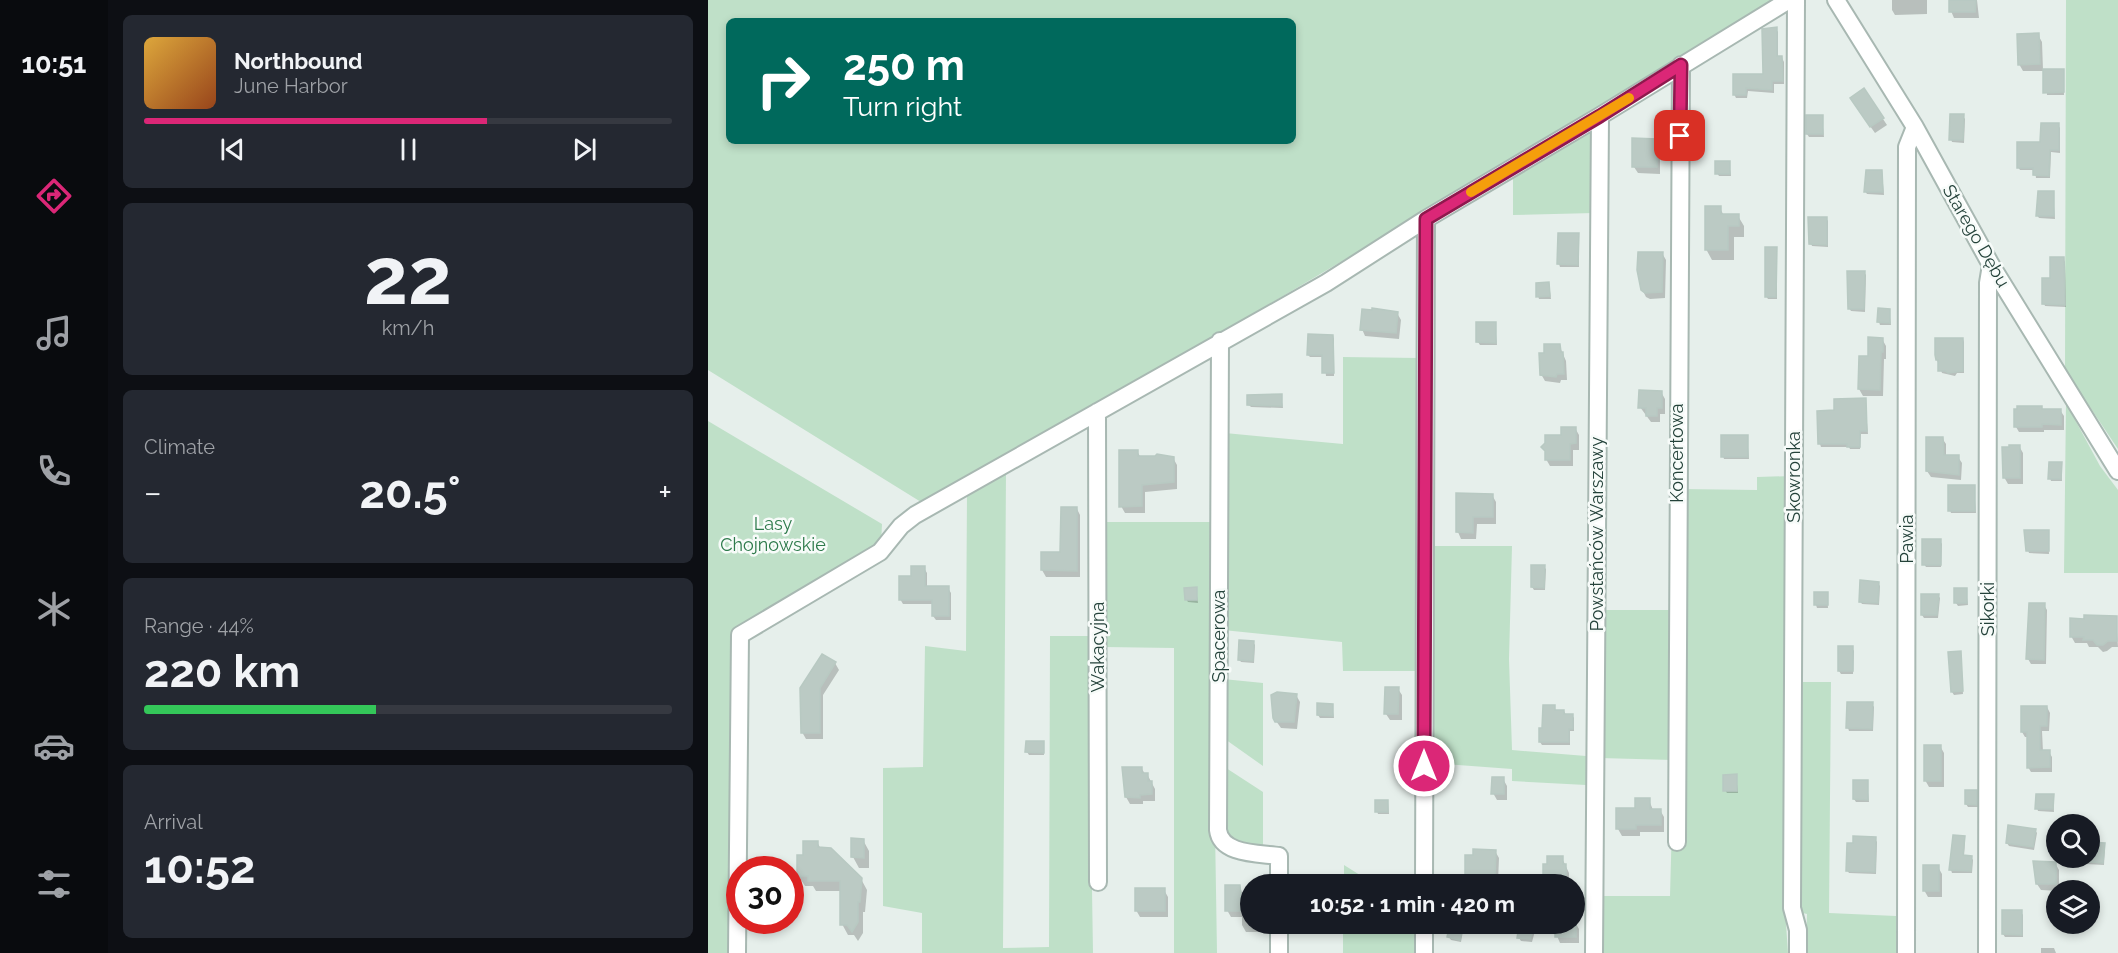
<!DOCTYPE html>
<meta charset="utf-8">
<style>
:root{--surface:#171b24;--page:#242831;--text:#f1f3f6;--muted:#9ea1a6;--line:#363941;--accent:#db2777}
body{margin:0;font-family:Raleway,sans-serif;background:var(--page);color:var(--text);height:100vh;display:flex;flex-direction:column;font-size:22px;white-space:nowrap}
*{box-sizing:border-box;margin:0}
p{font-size:20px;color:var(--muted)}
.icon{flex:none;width:33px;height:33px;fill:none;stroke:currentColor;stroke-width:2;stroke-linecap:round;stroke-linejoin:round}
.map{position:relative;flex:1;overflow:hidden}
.sheet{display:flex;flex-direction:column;gap:15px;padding:15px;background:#0d0f14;width:600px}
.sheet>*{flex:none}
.top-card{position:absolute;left:18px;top:18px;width:570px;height:126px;border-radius:9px;box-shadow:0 3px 9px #0003;background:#00695c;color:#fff;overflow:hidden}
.tools{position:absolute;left:1338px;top:814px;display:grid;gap:12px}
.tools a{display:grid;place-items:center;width:54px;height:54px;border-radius:50%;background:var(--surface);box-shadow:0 3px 9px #0003;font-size:30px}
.speed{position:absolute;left:18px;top:856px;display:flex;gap:12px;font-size:30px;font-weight:700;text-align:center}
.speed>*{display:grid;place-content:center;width:78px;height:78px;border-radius:50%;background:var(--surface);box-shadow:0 3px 9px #0003;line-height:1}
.speed .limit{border:9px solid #d22;background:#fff;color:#111}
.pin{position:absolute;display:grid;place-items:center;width:51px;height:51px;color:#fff;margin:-26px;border-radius:12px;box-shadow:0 3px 9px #0006}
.me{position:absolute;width:66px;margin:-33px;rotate:0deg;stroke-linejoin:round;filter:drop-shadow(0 0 4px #0008)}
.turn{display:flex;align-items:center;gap:21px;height:126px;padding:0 18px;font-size:27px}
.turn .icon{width:78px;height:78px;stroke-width:2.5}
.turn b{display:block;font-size:42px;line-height:51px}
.big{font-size:45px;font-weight:700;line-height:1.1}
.sheet .widget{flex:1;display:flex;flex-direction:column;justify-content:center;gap:9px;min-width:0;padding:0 21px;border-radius:9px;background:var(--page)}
.sheet .dial{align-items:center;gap:0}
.dial b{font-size:78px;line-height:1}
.song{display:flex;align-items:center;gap:18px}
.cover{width:72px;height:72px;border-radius:9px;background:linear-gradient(135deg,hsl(40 70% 55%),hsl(20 70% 35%))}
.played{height:6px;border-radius:3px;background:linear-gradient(90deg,var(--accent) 65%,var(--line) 65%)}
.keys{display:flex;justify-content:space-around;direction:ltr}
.heat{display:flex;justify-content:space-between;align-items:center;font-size:33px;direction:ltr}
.charge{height:9px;border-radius:4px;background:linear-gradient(90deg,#34c759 44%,var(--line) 0)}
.trip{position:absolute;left:532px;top:874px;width:345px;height:60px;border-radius:30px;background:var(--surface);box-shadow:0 3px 9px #0003;font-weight:700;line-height:60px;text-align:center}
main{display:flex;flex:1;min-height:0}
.tab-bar{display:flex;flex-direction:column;width:108px;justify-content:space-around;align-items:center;background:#090b0e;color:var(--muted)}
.tab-bar .icon{width:42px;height:42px}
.tab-bar .on{color:var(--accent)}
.tab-bar b{font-size:27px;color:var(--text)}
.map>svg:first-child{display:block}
.green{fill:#bfe0c8;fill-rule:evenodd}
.shadow{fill:#0003}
.building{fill:#bbcac4;stroke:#b8c9c2;stroke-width:1.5}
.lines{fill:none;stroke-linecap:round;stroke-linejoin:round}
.minor-casing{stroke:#a8b8b2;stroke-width:20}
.minor{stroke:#fff;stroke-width:16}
.route-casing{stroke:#8e194d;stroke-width:15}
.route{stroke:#db2777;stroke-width:10}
.slow{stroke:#f59e0b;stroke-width:10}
.labels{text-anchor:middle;stroke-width:5;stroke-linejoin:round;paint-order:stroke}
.street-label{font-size:18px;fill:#24423a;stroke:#f7fbf9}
.park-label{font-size:18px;fill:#2d7a4b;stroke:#f7fbf9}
</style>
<main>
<nav class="tab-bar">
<b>10:51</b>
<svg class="icon on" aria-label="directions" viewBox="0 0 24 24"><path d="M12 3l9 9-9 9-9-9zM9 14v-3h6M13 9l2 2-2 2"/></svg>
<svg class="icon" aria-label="music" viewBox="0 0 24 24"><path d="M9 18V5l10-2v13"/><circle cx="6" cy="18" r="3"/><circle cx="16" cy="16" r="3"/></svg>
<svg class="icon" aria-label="phone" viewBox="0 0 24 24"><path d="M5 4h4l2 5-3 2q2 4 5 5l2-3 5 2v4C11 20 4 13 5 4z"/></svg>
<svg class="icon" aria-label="climate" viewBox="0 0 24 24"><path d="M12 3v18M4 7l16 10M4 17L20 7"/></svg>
<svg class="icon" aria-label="car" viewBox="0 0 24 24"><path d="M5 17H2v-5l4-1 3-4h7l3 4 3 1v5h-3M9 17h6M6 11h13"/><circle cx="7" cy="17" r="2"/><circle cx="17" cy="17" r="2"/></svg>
<svg class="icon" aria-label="filters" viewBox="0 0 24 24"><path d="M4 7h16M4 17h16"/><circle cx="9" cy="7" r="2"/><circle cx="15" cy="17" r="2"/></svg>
</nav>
<section class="sheet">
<div class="widget">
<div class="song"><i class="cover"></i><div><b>Northbound</b><p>June Harbor</p></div></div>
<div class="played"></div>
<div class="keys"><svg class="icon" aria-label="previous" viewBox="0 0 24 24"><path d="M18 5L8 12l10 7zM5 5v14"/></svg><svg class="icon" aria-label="pause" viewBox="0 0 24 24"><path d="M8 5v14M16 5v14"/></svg><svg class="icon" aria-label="next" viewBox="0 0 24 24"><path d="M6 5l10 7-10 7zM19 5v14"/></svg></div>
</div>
<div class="widget dial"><b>22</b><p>km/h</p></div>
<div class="widget"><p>Climate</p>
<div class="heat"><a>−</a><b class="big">20.5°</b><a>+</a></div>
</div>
<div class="widget"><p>Range · 44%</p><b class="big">220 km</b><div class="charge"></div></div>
<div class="widget"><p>Arrival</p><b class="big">10:52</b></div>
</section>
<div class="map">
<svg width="1410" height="953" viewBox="0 0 1410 953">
<rect width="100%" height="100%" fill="#e6efeb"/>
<path class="green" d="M0,0H1065L883,114L509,335L213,502L0,370ZM21,21H585V141H21Z
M1358,0H1410V449L1357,370Z
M888,122L886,213L805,215V171Z
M635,357L710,358L709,671H635L634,642L515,630L517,433L635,444Z
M1358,403L1392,466L1410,490V573H1356Z
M0,421L174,524L173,544L24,632L22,953H0Z
M298,471L295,948L341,947L342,636H380L385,953H214V913L175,906V768L215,767L217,646L258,651L259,494Z
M1083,476L1078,924L1080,953H891L892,896H962L973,489L1049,490V477Z
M398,522H506V766L509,953H466V648L397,647Z
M722,546H804L801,659L804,750L878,756V785L804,781V769L723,763Z
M892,610H964L965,760L892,758Z
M515,679L555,683V766L514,737Z
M1088,682H1123L1121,913L1188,916V953H1098L1099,914L1090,912Z
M515,766L555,792V848L525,845L514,832Z
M636,865L663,882L667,885H636Z
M635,924H712V953H635Z"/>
<path class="shadow" d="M1184,0H1219V14L1187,15L1184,10Z
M1243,0H1269L1271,18H1246L1243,11Z
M1068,29L1070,32V58H1074L1076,62V84H1066V93L1040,91L1039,98H1028L1026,94L1056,76Z
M1330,35L1334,42L1335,70H1355L1356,95H1339L1337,71H1315L1311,64Z
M1147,105L1175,119L1179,125L1167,133Z
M1255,116L1257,119L1256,143L1244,142L1243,139Z
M1114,117L1116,137H1101L1099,134Z
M1350,125L1352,128V153L1343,152L1342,178H1328L1327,170H1312L1310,167Z
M948,140L952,147V174L930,173L926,167Z
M1021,162L1023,176H1011L1009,173Z
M1174,172L1176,195L1159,194L1157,191Z
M1345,193L1347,219L1331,218L1329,215Z
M1012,208L1016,216H1030L1036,226V237H1026V260H1004L998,249Z
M1118,218L1120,221V247L1104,246L1103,243Z
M870,235L871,237V267H852L851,264Z
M1068,248L1069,251V299H1060L1058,296Z
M954,253L958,260L957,298L942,299L938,297L934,289Z
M1355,259L1357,262L1358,307L1337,306L1336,303L1344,279Z
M1156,272L1158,275L1157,312L1143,311L1141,308Z
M841,283L843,299H831L830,296Z
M1181,310L1183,325H1172L1171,322Z
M689,313L693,320L691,339L657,336L654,329Z
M787,324L789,345H772L770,342Z
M625,336L626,339V376H618L616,357H602L600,355Z
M1174,339L1178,346V359H1176L1175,396H1155L1151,389L1152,358H1161Z
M1255,339L1256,342V373H1249L1247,376L1234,373L1229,360Z
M851,345L858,361L859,380H853L852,383L837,381L833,374L838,354Z
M953,392L957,399V414H952V422H943L932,407Z
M573,396L575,408L543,407L541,405Z
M1157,400L1160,434H1153L1152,449H1142L1141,447H1113L1112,444L1128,412Z
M1333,407L1335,410H1352L1356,416V430H1336V432H1311L1308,427Z
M867,428L871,435V450H865V466H842L838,459L855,436Z
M1039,436L1041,459H1016L1015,456Z
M1234,438L1238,444V457H1250L1254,463L1253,480L1223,477L1219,471Z
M1311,446L1315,453V484H1300L1296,477Z
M429,451L433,458H465L469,465V489L437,492V513H417L413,506Z
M1353,463L1354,481H1343L1342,478Z
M1266,486L1268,513H1243L1242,510Z
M784,495L788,502V524H769L768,539H753L750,532Z
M369,509L372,515V577H338L334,570V554H354Z
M1340,532L1341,554L1321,553L1320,550Z
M1232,541L1234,544L1233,567H1218L1216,564Z
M836,567L838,569L837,590H826L824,587Z
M216,568L219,573V588H240L243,593V620H228L225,616V604H195L192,599L204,578Z
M1170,583L1172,586L1171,605L1154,604L1152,601Z
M488,589L490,603L480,602L478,599Z
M1258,590L1260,605L1250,606L1248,603Z
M1119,593L1120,608H1109L1108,605Z
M1230,595L1232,598L1230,618H1216L1214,615Z
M1336,605L1339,610L1338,664H1323L1320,659Z
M1408,617L1410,647H1404L1399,651L1395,652L1390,647H1381L1379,643H1367L1363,636Z
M545,642L547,645L546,663L533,662L531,659Z
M1144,648L1146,651L1145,674H1133L1131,671Z
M1252,653L1255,694L1246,695L1244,692Z
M127,663L131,670L115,695V739H98L94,732V689Z
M690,689L694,695V720H682L678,714Z
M588,695L592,702L589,729L573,728L566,718Z
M1164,704L1166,707L1165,731H1141L1140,728Z
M624,705L626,718H612L610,715Z
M846,707L848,711H856L858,715H864L866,718V731H862V745H834L832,742Z
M1314,707H1339L1342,713L1341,731H1334L1335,752H1341L1344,757V772H1323L1320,767V737H1317L1314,732Z
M335,743L336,755H321L319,752Z
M1232,746L1236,753V787H1221L1217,780Z
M434,769L437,774H439L447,789V801H435V804H422L418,797Z
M1028,776L1030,793H1019L1017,790Z
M795,779L799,786V800H789L785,793Z
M1159,782L1161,802H1148L1146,799Z
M1268,792L1270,807H1260L1258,804Z
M1345,795L1346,812L1330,811L1329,808Z
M941,800L945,810H952L956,817V832H932V836H914L910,829Z
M680,802L681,814H670L669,811Z
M1327,830L1329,833L1326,850L1301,846L1299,843Z
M1256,838L1257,841L1256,857H1263L1265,860L1264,873H1244L1243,870Z
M1167,839L1169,842L1168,874L1141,873L1139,870Z
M155,840L161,851V868H151L145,857Z
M109,842L113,849L153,879L159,890L157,912H155V933L150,941L146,935H140L134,924V891H108L105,886H97L90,875L97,857Z
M1382,843L1396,844L1397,847L1396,865L1378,864L1377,861H1371L1369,858H1382Z
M787,851L791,858L790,882H778L776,885L762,883L758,876Z
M854,858L861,873V885H837Z
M1347,863L1351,870V891L1333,890L1329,884Z
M1230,867L1234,874V897H1220L1216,890Z
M532,887L536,898H543V924H551V932H538L534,925V917H523L519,910Z
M456,890L460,897V917H432L428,910Z
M1295,912H1313L1315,915V937H1297L1295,934Z
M867,922L871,929V943H852L849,936V924H867Z
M754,928L755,931L753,942L743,940L741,937Z
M825,928L827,931L824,942L813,941L811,938Z
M1333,948H1346L1348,953H1333Z"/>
<path class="building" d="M1241,0H1268L1267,12H1241Z
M1069,27V56H1074L1075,81H1064V90L1038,88V95H1025V74H1055L1054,29Z
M1331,33L1332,64L1310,65L1309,34Z
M1335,69H1356V92L1335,93Z
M1156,88L1176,118L1162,127L1142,98Z
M1242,114H1256L1255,140H1241Z
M1098,115H1115V134H1098Z
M1333,123H1351V150H1342L1341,176L1325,175V168H1309V142H1332Z
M924,138L949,139V167H924Z
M1007,161H1022V174H1007Z
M1158,170H1174L1175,192H1156Z
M1330,191H1346V216H1328Z
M997,206H1013V214H1031V226H1020V250H997Z
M1100,217H1119V245L1101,244Z
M850,233H871L870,265L849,264Z
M1057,247H1069L1068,297H1057Z
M930,252H955L954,292L937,293L933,290L929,270Z
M1342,257H1356L1357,305L1334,304V278H1342Z
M1139,271H1157L1156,309H1140Z
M841,282L842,296L828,297V283Z
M664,308L690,312L688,333L652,330L654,309L664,310Z
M1170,308L1182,309V323L1169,322Z
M768,322H788V343L768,342Z
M600,334L625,335L626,373H614V355H599Z
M1160,337L1175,338V352H1173L1172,390L1150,389L1151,356H1160Z
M1227,338H1255V371L1240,373L1237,371H1230V360H1228L1227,355Z
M836,344H852L853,352H855L856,374H849L848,377L832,375L831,353H836Z
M931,390L954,391V408H949V416H938V408H930Z
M574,394V406L539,405V395Z
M1158,398L1159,431H1152V447H1139V444H1110L1109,411L1126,410V399Z
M1309,406H1334V409H1353V425L1334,424V427H1306V409H1309Z
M853,427H868V443L862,444V460H837V451L833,447L837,443V435H853Z
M1013,435H1040V457H1013Z
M1218,437H1235L1236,455H1251V475L1218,471Z
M1301,445H1312V478H1295L1294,447H1301Z
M411,450H430V456H447L449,454L466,457V482L434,485V506L411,507Z
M1341,462H1354L1353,479H1340Z
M1240,485H1267V511H1240Z
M748,493L785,494V517H765V533L748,532Z
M353,507H369V571L333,570V552H352Z
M1316,530H1341V551H1318Z
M1214,539H1233V565H1214Z
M823,565H837L836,588L823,587Z
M203,566H217V586H241V616H224V600H191V576H203Z
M1152,580L1171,582L1170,603L1151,602Z
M489,587V600H477L476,588Z
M1246,588H1259V603H1246Z
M1106,592H1120V605H1106Z
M1213,594H1231L1229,615H1213Z
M1321,603H1337L1336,660L1318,659Z
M1376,615L1409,616V641H1400L1395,645H1389L1385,640H1375L1376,637H1362V618L1376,619Z
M531,640L546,641L545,661L530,660Z
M1130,646H1145V671H1130Z
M1253,651L1255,691L1243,692L1240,652Z
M114,654L128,662L112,688V733H93L92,688Z
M677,687H691L690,714H676Z
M569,692L589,694L586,722H567L565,718L563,695Z
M1139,702H1165L1164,729L1138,728Z
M609,703L625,704V716L609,715Z
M835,705H847V710H856V714H865V729H861V742H831V728H834Z
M1313,706H1339V726H1332V750H1342V767L1319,768V732H1313Z
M318,741H336V753L317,752Z
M1216,745H1233V781H1216Z
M414,767H434V773H440V781H444V794L432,795V798L417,797Z
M1029,774V791H1015V775Z
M784,777H796V794H783Z
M1145,780H1160V800L1145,799Z
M1257,790H1269V805L1257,804Z
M1328,794H1346L1345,809H1327Z
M927,798H942V809H953V825H928V829H908V808H927Z
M667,800H680V812H667Z
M1300,825L1328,829L1325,847L1298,843Z
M1245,835L1257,836L1255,855L1264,856L1263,871L1241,870Z
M1145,836L1168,837L1167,872L1138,871L1139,843H1145Z
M143,838L156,839V858L143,857Z
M95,841H110V847L123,848L154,878L152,902H150V922L144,932L139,925H132V881H100V876H89V855H95Z
M1382,842L1397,843L1395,863L1382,862Z
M765,849L788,850L787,876H774L772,879L757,876V855H765Z
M839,856H855V864H858V885H835V864H839Z
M1325,861L1348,862V884H1328Z
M1215,865H1231V891H1215Z
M517,885H532L533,897H543V911H517Z
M427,888H457V911H427Z
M1294,910H1314V935L1294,934Z
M742,924L755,927L752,940L739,937Z
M847,924H868V937H847Z
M811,925L826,927L822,939L809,938Z"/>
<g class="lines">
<g class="minor-casing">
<path id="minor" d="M1088,0L1084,908L1090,930V953
M1128,0L1207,127L1283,265L1410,471
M512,341L510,830C513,855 551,853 571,856V885
M389,412L390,882
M969,842L973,65
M716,885L718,219
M571,924V953
M29,953L32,635L172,552L193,526L207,515L618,283L718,219L892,116L1081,0
M716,953V924
M886,953L892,116
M1198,953L1199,147L1207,127
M1279,953L1280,283L1283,265"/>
</g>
<use href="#minor" class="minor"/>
</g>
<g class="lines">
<g class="route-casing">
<path id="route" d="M716,766L718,219L892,116L973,65L972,136"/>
</g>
<use href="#route" class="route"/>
<path class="slow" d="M763,192L921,98"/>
</g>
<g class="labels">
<g class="street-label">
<text transform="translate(1268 236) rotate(60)" y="6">Starego Dębu</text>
<text transform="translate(969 453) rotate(-90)" y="6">Koncertowa</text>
<text transform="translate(1086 477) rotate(-90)" y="6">Skowronka</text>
<text transform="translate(889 534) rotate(-90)" y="6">Powstańców Warszawy</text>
<text transform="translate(1199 539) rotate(-90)" y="6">Pawia</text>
<text transform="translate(1280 609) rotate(-90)" y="6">Sikorki</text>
<text transform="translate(511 636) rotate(-90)" y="6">Spacerowa</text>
<text transform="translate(390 647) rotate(-90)" y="6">Wakacyjna</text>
</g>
<g class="park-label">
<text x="65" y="530">Lasy<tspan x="65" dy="21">Chojnowskie</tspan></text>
</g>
</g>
</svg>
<div class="tools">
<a><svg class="icon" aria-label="search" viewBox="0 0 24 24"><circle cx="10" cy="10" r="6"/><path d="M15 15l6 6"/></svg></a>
<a><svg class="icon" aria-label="layers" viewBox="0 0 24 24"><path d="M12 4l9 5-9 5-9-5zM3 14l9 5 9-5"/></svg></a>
</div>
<div class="speed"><div class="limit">30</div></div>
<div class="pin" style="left:972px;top:136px;background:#d93025"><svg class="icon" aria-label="arrive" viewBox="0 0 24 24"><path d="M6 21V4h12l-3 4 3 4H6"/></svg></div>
<svg class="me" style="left:716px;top:766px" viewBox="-20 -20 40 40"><circle r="17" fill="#db2777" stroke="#fff" stroke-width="3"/><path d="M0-11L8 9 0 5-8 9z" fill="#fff"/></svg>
<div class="trip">10:52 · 1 min · 420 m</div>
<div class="top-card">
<div class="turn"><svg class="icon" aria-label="right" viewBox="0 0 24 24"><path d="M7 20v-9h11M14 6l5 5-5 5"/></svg><div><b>250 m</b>Turn right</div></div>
</div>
</div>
</main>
